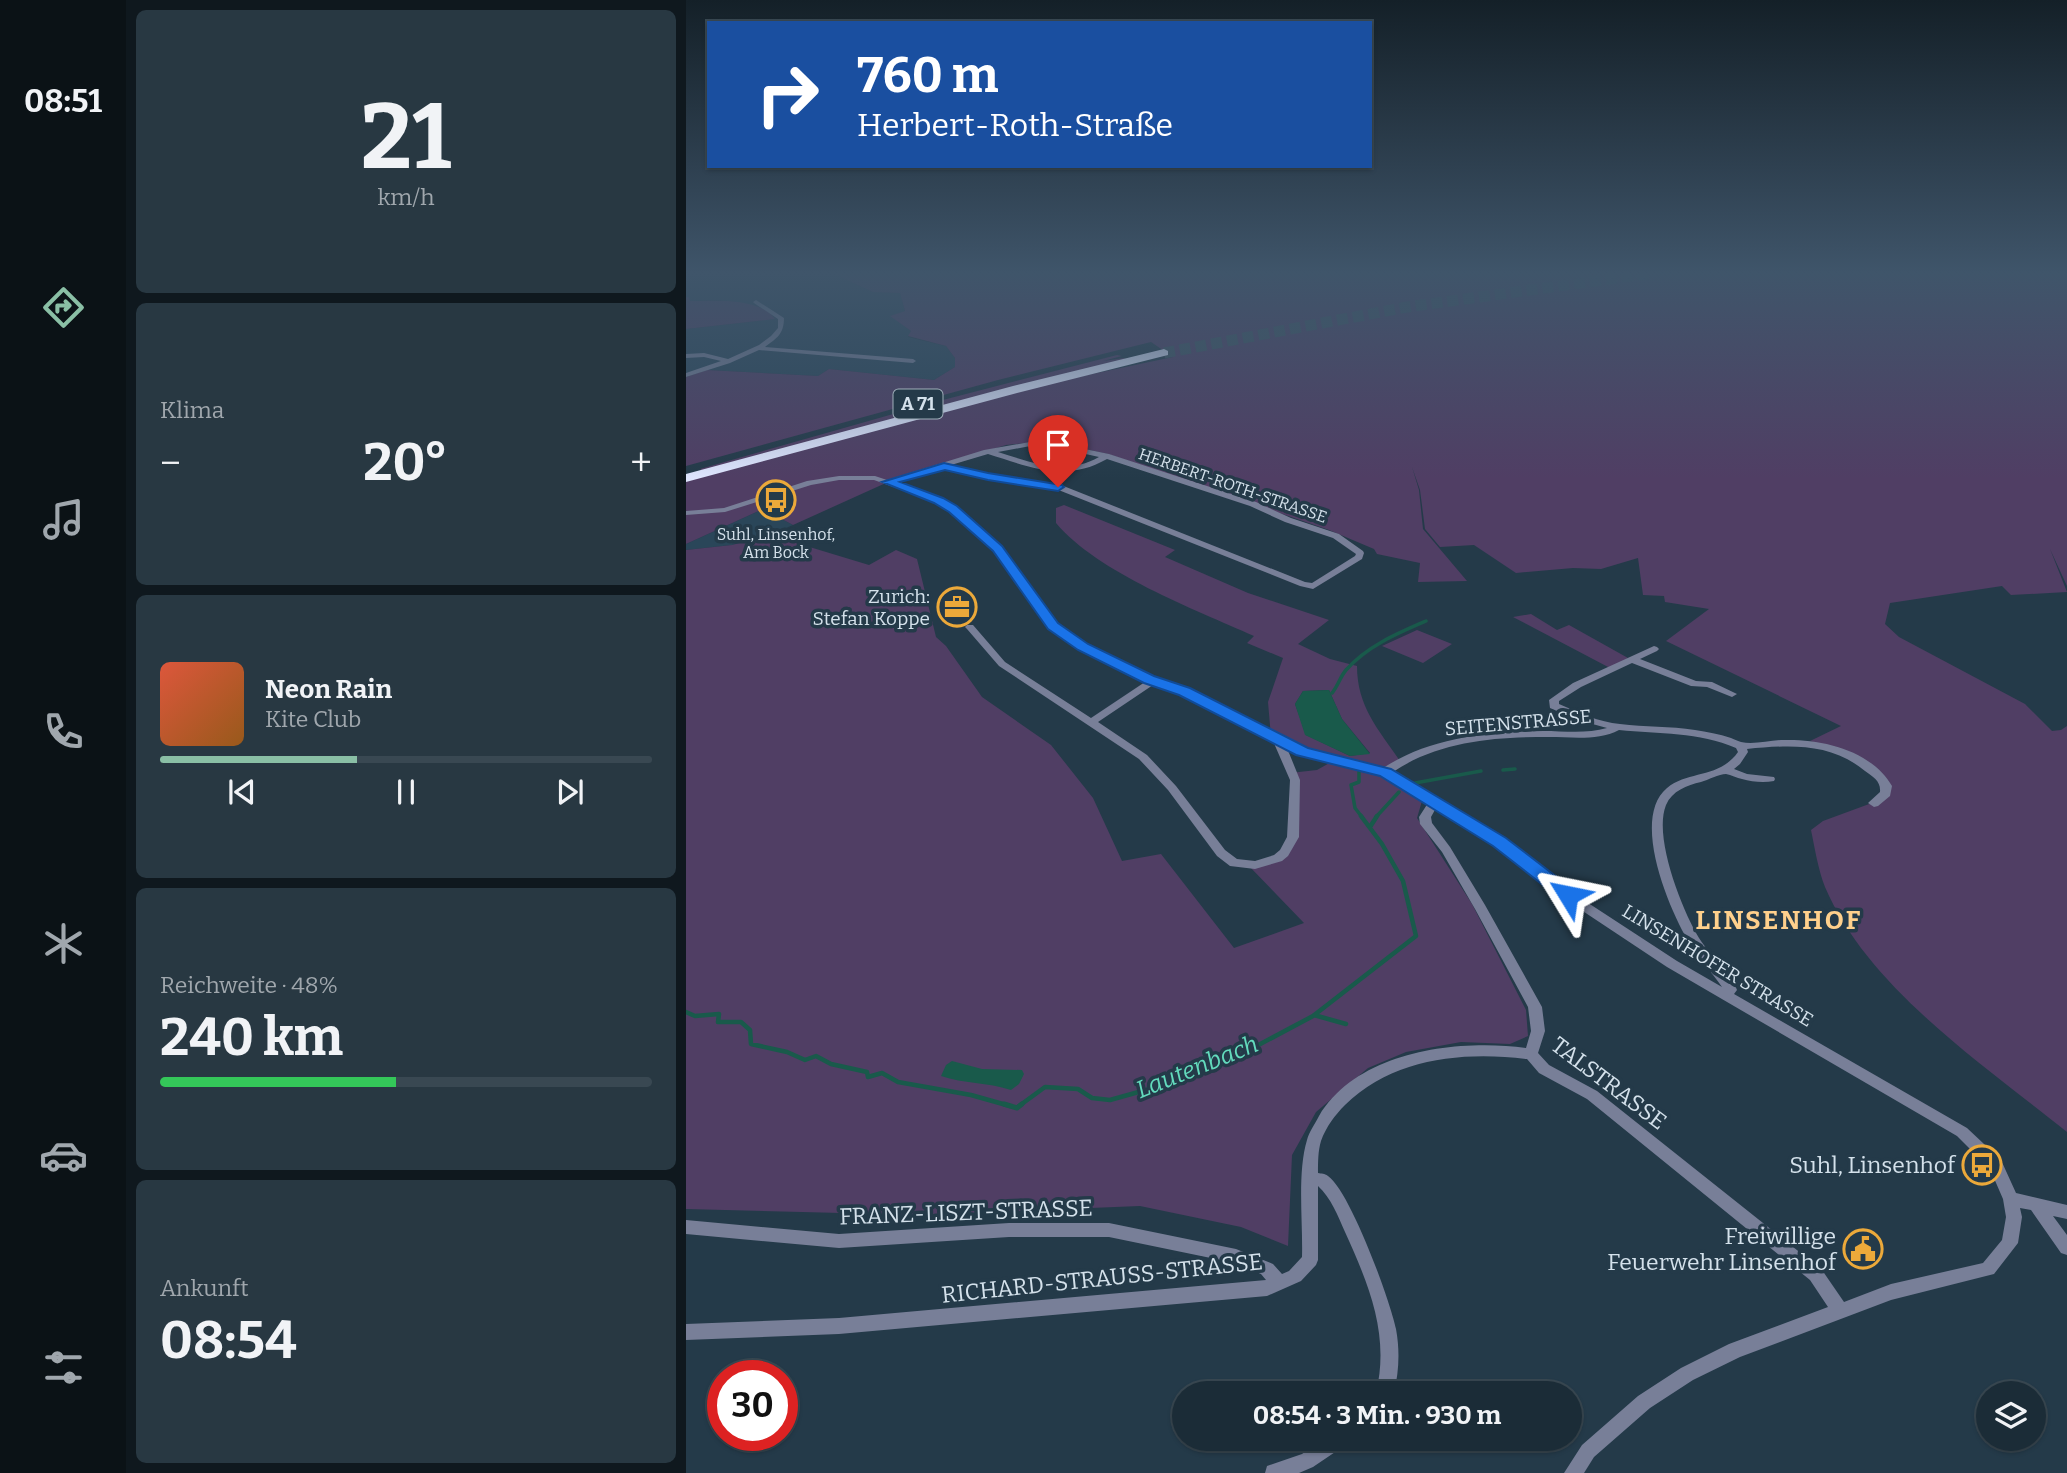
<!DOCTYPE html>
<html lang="de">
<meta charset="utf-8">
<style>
:root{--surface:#1b2c37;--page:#283842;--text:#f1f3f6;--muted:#a0a7ad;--line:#394852;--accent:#8abfa5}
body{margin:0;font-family:Bitter,serif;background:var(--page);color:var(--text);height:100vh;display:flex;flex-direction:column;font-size:26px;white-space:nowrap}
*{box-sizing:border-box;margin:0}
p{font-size:23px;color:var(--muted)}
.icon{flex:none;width:38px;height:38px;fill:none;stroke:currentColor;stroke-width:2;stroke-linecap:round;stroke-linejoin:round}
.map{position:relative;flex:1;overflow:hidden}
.details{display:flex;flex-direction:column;gap:10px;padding:10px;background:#0f181e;width:560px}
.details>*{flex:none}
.banner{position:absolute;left:21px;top:21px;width:665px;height:147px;border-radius:0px;box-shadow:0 2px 5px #0004,0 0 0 2px var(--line);background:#1a4fa0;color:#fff;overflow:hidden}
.fabs{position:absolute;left:1290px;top:1381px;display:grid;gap:14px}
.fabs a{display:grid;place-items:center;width:70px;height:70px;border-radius:50%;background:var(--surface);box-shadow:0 2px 5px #0004,0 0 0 2px var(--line);font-size:35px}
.speed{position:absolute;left:21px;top:1360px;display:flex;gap:14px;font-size:35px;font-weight:700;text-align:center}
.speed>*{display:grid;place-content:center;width:91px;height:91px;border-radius:50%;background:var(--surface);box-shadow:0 2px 5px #0004,0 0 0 2px var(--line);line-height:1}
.speed .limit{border:10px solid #d22;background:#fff;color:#111}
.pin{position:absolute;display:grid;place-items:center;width:60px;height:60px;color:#fff;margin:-72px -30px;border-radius:50% 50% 50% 0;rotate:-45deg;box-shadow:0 0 7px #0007}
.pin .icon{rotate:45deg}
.me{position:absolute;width:77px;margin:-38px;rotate:305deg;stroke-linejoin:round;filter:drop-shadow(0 0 5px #0008)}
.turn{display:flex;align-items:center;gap:24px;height:147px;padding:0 35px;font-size:32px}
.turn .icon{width:91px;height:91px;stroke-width:2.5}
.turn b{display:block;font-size:49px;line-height:60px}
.big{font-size:52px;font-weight:700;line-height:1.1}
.details .tile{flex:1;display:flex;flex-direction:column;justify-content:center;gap:10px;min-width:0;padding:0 24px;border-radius:10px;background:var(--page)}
.details .dial{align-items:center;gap:0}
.dial b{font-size:91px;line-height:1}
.song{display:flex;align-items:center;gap:21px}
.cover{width:84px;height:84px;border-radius:10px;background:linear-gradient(135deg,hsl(10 70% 55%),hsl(30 70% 35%))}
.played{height:7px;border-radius:4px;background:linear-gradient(90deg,var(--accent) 40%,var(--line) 40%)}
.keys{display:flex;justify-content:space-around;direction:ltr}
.heat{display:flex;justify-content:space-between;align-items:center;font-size:38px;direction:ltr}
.charge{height:10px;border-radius:5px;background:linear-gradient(90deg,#34c759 48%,var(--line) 0)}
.trip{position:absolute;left:486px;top:1381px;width:410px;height:70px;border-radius:35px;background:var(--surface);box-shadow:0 2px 5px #0004,0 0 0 2px var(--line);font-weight:700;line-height:70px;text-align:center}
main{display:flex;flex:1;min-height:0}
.dock{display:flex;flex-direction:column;width:126px;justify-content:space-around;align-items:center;background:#0b1216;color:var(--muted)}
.dock .icon{width:49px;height:49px}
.dock .selected{color:var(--accent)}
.dock b{font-size:32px;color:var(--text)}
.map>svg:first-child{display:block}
.built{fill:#2a4659}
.green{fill:#503e64;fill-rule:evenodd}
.water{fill:#195a4b}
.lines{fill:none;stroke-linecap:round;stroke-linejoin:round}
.stream-far2{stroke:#195a4b;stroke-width:3.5}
.stream-far1{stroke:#195a4b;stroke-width:4.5}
.stream{stroke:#195a4b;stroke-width:5}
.highway-tunnel{stroke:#3e5361;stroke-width:11;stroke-dasharray:11 5;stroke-linecap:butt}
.street{fill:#787f98;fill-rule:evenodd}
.highway{fill:#dee5fe;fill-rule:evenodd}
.route{fill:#1a73e8;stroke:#114b97;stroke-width:2}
.labels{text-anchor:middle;stroke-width:7;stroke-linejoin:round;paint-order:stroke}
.far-street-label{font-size:16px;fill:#d4e1eb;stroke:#243a49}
.far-poi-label{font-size:16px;fill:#d4e1eb;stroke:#243a49}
.shield{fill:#243a49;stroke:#9fafba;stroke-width:2}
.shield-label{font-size:18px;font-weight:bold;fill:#d4e1eb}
.poi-label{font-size:19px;fill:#d4e1eb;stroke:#243a49;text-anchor:end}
.street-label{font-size:19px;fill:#d4e1eb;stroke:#243a49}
.near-street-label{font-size:23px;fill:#d4e1eb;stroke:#243a49}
.near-poi-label{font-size:23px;fill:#d4e1eb;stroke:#243a49;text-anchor:end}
.near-water-label{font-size:24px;font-style:italic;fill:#63dbbd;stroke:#243a49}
.district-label{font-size:26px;font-weight:bold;letter-spacing:2px;fill:#ffd08c;stroke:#243a49}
</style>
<main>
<nav class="dock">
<b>08:51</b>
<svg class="icon selected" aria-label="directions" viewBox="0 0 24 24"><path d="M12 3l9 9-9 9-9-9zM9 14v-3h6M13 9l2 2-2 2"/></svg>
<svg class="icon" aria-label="music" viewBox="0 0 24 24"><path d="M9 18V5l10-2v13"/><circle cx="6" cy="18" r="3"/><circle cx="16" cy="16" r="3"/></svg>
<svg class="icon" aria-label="phone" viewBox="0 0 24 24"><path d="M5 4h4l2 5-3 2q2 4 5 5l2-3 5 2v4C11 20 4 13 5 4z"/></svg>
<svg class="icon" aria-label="climate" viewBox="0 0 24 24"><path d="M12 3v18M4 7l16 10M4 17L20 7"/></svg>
<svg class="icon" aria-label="car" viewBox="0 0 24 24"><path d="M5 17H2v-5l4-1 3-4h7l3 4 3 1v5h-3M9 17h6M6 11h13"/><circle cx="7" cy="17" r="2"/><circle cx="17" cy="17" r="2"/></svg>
<svg class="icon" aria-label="filters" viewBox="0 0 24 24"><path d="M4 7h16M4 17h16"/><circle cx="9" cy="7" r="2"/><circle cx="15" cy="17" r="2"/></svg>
</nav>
<section class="details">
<div class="tile dial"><b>21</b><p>km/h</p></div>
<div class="tile"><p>Klima</p>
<div class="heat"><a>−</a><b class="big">20°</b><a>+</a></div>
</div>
<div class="tile">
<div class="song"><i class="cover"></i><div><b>Neon Rain</b><p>Kite Club</p></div></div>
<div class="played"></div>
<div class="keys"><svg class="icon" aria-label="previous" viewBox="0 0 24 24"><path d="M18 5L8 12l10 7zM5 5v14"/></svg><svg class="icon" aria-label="pause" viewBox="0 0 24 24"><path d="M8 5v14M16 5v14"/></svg><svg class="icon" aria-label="next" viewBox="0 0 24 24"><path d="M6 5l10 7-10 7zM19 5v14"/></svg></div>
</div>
<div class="tile"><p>Reichweite · 48%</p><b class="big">240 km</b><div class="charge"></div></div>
<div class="tile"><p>Ankunft</p><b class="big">08:54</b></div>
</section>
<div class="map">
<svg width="1381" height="1473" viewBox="0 0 1381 1473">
<rect width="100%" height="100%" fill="#243a49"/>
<path class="built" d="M0,273H146L187,292L214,293L219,311L205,316L225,331L222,337L260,346L269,358V367L248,380L143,369L132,376L21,370L0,373V329L88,319L64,306L51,302L31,300L3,301V297H0Z
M77,509L107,525L84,535L46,545L0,550V544Z"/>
<path class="green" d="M146,273H1381V586L1364,549L1381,592L1325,595L1316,586L1204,603L1199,624L1213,637L1339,704L1366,731L1375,730L1381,726V1132C1298,1065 1182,988 1139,887C1132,869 1129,849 1125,830L1137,821L1194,800L1196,779L1140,746L1124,741L1155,726L980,641L1023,609L979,602L978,596L957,595L952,558L915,569L887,568L830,573L788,545L754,547L739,529L734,490L726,467L733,490L737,529L781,581L732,582L734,563L691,554L688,549L643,530L422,454L361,441L320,445L202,482L107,525L77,509L0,544V481L373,381L487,357L465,342L312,380L0,466V377L21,370L132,376L143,369L248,380L269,367V358L260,346L222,336L225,331L204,316L219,311L214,293L187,292Z
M0,297H3L4,301C28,301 74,297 89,319L0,329Z
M431,355L436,356L417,361L438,358L440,360L17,471L14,469L253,401Z
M378,505L489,550L479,557L562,593L643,620L612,644L644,659L671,666C671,706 692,729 714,761L700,772L726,790L736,801L731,818L786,904L840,1010L842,1036L824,1044L775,1042L720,1052L682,1068L630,1112L606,1155L602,1246L555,1227L454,1206L235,1215L0,1209V550L46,545L84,535L183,565L210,550L231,559L250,637L260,646L296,697L365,745L407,798L436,861L475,854L548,948L618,923L562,865L590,856L604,837V773L631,770L647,761L585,737L582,702L597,658L561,643L568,636C508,609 412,573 370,523V508ZM643,690L656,719L684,753L664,756L620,735L609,704L617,691Z
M845,614L871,630L883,625L942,658L924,668L827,617Z
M731,630L766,644L737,663L696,646Z"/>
<path class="water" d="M643,690L656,719L684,754L664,756L619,735L609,704L617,691Z
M266,1061L296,1069L336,1070L338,1074L333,1084L325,1090C301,1082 278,1084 255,1076L260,1065Z"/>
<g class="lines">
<path class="stream-far2" d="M646,693C652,686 654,677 660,670C681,646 712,633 740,621
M817,770L829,769
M673,772V782L665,785L669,808L676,817
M729,783L795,771
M690,817L713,792"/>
<path class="stream-far1" d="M684,827L691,816
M0,1012L9,1016L33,1014L32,1022H55L64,1030L65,1044L101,1052L119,1060L130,1056L145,1064L181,1072L182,1077L196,1073L212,1082L285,1095L324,1106
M628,1015L660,1024
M333,1106L359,1087L392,1089L406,1098L424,1100L492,1081L494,1077L559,1048L563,1050L627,1016L730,936L717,881L696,844L675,816"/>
<path class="stream" d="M318,1104L331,1108L336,1104"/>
<path class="highway-tunnel" d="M478,353L721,307L967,273"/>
<path class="street" d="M70,300L98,318C98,334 91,338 79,347L227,359L230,361L227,363L73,350L44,363L0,377V373L35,361L18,357L0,358V354L18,353L42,359L73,345L85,336L92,328V319L68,303L67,302Z
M355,440L423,454L570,502L605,518L653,534L677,551L678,553L676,559L627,589L614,586L370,489L302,479L257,468L209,482L255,498L270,507L314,546L370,624L400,645L466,678L502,690L616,748L697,768C745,737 801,732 857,731C878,731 901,734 921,728L892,720L864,708L863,700L887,683L968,646L971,647L973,649L971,651L954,659L1010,681L1026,682L1051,694L1046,697L1021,687L1005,686L946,663L895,687L873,701V704C893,713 913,722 934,724C959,727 984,726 1009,730C1021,732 1033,734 1045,738C1048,739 1051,741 1055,742C1068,745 1084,740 1098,740C1136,739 1185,750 1206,786L1204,796L1192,806L1188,807L1182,803L1194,792C1195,781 1187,777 1179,771C1144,742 1103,745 1061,749L1062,752L1054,764L1048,769L1061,774L1088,777L1089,779L1088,781C1078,783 1066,782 1056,779C1051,778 1045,775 1040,774C1033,774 1022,780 1015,782C1001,785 986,791 980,805C967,837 996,910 1013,938C1024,956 1044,970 1051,990L1048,994L1281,1128L1315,1160L1330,1193L1381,1205V1219L1367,1216L1381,1235V1255L1375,1253L1345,1210L1334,1208L1336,1217L1332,1243L1308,1274L1205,1300L1054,1357L1007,1380L964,1408L908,1457L898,1473H878L896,1445L952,1396L995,1368L1043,1344L1142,1307L1124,1280L901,1099L853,1073L841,1059C777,1051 707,1058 659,1105C649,1115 640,1127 635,1141C632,1151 632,1162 632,1173C636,1174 638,1173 642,1176C664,1191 704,1300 710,1329C714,1351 713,1371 708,1393H690C704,1335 683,1285 659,1232C652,1216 645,1198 632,1186V1260L630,1265L615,1281L581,1296L153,1334L0,1340V1324L153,1318L580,1280L575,1274L549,1263L423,1237H323L153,1248L0,1234V1220L153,1234L323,1223H423L550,1249L587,1264L596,1274L603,1271L616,1257C617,1222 611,1173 621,1140C623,1132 629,1124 633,1116C672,1051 771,1039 840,1048L845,1031L842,1007L789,909L756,852L734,824L733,817L742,803L695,774L608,752L601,748L614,780L613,837L602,856L596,861L569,869L544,866L531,856L482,790L453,759L313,666L281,629L279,627L281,625H287L319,662L405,718L459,682L394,649L364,628L308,550L264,511L249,502L188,480H153L125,485L39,512L0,515V511L38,508L121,481L153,476H189L201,480L298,450ZM355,444L413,457C379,476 347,463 312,452ZM302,454C344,467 379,483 421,459L564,506L599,522L647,538L670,554L669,556L626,583L619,582L375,485L302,475L265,465ZM467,685L494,694L587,741L604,780L601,837L594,850L588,855L569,861L551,859L539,850L490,786L461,755L412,722ZM933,730C973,734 1013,732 1050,748L1052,752C1033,779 1003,770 981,788C945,818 982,906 1001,939C1011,957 1025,971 1036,987L991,961L867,880L818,839L707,772C753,741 809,737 863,737C886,737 912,741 933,730ZM750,808L810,845L859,886L981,967L1271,1136L1304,1169L1317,1199L1320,1217L1316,1240L1297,1263L1205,1284L1158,1302L1136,1270L911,1091L863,1065L852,1053L859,1031L856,1007L799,905L764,847L746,823L745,817Z
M638,1438H664L661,1444L627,1467L613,1473H579L581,1466L616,1454Z"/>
<path class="highway" d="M478,349L482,351V355L335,392L0,482V474L327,386Z"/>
</g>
<linearGradient id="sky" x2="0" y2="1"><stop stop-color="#142028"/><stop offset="0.57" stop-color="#3f556a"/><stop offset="1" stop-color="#3f556a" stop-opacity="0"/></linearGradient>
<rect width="1381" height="479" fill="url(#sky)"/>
<path class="route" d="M258,463L302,473L376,485L378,487L372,491L302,480L259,470L214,482L257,498L271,506L316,546L372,623L402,644L468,676L504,688L622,748L705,769L820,838L889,891L892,895L889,900H876L807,846L694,776L610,755L493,695L458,683L392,650L362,629L307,551L263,512L248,503L196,482Z"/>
<defs>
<g id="bus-ring" transform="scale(2.0125)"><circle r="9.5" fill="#243a49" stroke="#eca93a" stroke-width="1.5"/><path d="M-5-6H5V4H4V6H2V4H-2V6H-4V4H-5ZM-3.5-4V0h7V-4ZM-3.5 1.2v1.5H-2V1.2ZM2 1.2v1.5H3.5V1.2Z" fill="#eca93a"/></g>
<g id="office-ring" transform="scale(2.0125)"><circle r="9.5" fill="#243a49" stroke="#eca93a" stroke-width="1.5"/><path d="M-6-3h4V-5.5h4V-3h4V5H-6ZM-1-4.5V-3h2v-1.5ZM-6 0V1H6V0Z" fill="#eca93a"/></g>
<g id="civic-ring" transform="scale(2.0125)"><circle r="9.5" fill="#243a49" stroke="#eca93a" stroke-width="1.5"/><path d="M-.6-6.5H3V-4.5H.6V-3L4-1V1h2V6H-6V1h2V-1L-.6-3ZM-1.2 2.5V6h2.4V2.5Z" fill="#eca93a"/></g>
</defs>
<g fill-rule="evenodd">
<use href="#bus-ring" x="90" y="500"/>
<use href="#office-ring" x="271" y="607"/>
<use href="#bus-ring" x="1296" y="1165"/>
<use href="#civic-ring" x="1177" y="1249"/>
</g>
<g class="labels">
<g class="far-street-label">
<text transform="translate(547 485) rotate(19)" y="6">HERBERT-ROTH-STRASSE</text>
</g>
<g class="far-poi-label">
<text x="90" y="540">Suhl, Linsenhof,<tspan x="90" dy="18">Am Bock</tspan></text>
</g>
<rect class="shield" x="207.5" y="389.5" width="49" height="29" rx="5"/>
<g class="shield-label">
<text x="232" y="410">A 71</text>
</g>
<g class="poi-label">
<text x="244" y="603">Zurich:<tspan x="244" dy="22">Stefan Koppe</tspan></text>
</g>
<g class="street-label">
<text transform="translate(832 722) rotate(-5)" y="7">SEITENSTRASSE</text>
<text transform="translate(1032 965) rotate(31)" y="7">LINSENHOFER STRASSE</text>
</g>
<g class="near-street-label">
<text transform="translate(923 1083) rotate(37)" y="8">TALSTRASSE</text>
<text transform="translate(280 1212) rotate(-2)" y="8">FRANZ-LISZT-STRASSE</text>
<text transform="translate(416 1278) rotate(-6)" y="8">RICHARD-STRAUSS-STRASSE</text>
</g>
<g class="near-poi-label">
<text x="1269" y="1173">Suhl, Linsenhof</text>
<text x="1150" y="1244">Freiwillige<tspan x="1150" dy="26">Feuerwehr Linsenhof</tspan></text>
</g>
<g class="near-water-label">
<text transform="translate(511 1067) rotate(-22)" y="8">Lautenbach</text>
</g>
<g class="district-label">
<text x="1093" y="929">LINSENHOF</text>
</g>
</g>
</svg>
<div class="fabs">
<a><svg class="icon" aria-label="layers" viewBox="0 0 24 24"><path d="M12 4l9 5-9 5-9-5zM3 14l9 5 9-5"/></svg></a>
</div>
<div class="speed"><div class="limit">30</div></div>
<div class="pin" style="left:372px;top:487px;background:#d93025"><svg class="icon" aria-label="arrive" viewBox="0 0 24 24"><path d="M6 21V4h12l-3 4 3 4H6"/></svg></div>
<svg class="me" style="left:882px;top:895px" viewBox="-20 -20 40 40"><path d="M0-17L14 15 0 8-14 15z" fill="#1a73e8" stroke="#fff" stroke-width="4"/></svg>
<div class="trip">08:54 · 3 Min. · 930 m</div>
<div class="banner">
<div class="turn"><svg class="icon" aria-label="right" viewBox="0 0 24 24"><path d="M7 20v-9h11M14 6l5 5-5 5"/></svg><div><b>760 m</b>Herbert-Roth-Straße</div></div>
</div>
</div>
</main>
